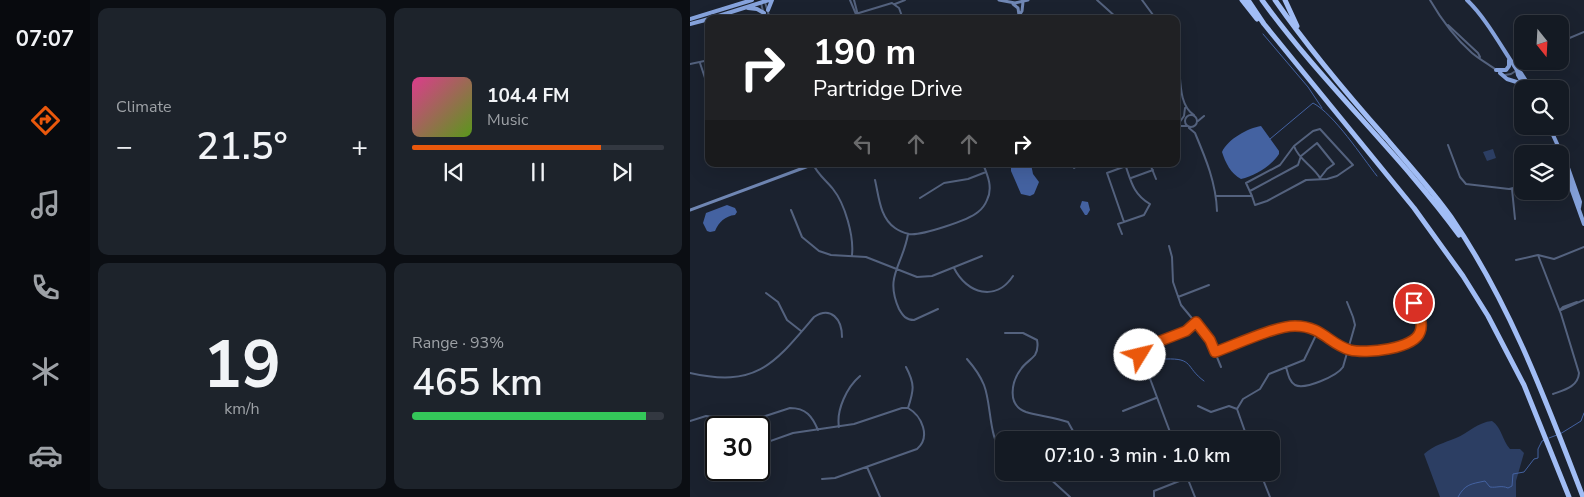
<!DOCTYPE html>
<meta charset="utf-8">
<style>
:root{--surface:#141a23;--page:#1d232b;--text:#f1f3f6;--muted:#9da1a6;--line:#333841;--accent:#ea580c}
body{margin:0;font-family:"Nunito Sans",sans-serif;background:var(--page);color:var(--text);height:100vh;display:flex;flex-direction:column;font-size:19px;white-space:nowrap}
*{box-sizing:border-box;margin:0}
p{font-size:16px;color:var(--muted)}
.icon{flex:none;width:28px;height:28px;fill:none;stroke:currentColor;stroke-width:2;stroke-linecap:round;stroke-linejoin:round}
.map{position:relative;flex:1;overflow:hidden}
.details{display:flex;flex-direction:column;gap:8px;padding:8px;background:#0b0e13;width:600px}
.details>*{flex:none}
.guide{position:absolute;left:15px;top:15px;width:475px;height:152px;border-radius:10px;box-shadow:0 5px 20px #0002,0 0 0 1px var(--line);background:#202124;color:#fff;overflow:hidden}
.needle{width:32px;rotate:162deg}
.controls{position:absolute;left:824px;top:15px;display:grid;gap:10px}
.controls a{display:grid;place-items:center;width:55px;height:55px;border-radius:10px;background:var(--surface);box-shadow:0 5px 20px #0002,0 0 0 1px var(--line);font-size:25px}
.speed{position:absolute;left:15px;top:416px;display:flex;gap:10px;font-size:25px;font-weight:700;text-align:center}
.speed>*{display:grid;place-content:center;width:65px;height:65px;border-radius:50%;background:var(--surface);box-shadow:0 5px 20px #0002,0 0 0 1px var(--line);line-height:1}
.speed .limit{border:2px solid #111;border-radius:8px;background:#fff;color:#111}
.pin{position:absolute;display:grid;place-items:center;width:42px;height:42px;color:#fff;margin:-21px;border:2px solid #fff;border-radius:50%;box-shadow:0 1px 5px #0007}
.me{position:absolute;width:55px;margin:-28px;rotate:54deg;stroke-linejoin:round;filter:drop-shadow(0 0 4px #0008)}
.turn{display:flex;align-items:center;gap:18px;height:105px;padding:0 25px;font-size:22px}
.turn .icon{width:65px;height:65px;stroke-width:2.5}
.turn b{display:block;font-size:35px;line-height:42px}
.lanes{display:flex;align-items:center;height:48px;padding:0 25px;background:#0003;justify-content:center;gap:25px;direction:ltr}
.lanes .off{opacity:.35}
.big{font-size:38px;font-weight:600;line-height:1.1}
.details .widget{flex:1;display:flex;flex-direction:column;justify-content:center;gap:8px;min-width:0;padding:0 18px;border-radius:10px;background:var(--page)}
.details .dial{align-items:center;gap:0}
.dial b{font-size:65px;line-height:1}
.song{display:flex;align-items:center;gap:15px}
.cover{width:60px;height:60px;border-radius:8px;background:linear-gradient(135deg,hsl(330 70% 55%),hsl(90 70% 35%))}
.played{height:5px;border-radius:2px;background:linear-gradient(90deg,var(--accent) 75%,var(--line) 75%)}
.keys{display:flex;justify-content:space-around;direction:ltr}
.heat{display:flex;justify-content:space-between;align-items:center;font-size:28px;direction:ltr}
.charge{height:8px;border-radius:4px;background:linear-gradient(90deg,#34c759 93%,var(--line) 0)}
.details .tiles{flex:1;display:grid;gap:8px;grid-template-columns:repeat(2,1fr)}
.trip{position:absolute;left:305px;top:431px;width:285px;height:50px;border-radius:10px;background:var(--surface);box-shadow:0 5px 20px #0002,0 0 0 1px var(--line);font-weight:600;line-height:50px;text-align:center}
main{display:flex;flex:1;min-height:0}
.tabs{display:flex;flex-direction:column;width:90px;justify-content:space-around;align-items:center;background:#080a0e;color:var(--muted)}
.tabs .icon{width:35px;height:35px}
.tabs .selected{color:var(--accent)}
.tabs b{font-size:22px;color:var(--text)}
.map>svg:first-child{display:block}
.green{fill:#2c3e63}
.water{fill:#4462a1}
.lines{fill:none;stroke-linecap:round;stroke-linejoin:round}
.stream{stroke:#4462a1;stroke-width:1}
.street{stroke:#54627e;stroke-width:2}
.secondary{stroke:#7087b4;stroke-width:3}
.primary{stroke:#86a3dd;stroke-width:4}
.highway{stroke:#a1bdf5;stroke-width:5}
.route-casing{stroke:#983908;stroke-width:12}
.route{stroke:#ea580c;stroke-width:9}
</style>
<main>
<nav class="tabs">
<b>07:07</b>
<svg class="icon selected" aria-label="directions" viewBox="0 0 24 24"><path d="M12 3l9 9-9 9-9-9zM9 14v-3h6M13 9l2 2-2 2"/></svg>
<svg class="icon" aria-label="music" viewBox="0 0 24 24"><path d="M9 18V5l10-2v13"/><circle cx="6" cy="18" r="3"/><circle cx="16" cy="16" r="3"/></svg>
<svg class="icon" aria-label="phone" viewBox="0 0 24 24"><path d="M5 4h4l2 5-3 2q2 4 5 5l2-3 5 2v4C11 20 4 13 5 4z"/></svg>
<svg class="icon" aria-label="climate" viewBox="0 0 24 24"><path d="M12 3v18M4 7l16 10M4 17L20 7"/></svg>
<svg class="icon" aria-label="car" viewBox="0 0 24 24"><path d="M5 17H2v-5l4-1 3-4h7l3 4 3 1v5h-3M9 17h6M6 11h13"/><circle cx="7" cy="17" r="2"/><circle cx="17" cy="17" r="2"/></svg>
</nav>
<section class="details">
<div class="tiles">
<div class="widget"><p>Climate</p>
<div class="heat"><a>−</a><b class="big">21.5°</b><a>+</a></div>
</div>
<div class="widget">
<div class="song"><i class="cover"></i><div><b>104.4 FM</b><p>Music</p></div></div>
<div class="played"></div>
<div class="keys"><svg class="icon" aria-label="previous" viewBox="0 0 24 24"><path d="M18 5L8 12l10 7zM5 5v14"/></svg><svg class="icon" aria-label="pause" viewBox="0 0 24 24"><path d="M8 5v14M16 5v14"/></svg><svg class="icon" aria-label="next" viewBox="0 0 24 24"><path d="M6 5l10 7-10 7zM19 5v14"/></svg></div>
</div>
<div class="widget dial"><b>19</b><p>km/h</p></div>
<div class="widget"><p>Range · 93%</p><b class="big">465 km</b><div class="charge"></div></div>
</div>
</section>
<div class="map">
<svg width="894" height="497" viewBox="0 0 894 497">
<rect width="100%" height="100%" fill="#1b222f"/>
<path class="green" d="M803,149L806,158L797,161L793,152Z
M802,421C812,428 812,440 820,449H830L834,453L826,481V497H750L734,454C744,445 754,443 766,438C778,433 788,422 802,421Z"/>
<path class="water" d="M571,126L589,151V154C581,166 565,176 551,179C541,174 535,162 532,152C538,139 558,128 571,126Z
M321,164H341L343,174L349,182L344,194L340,196L331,194L321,171Z
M392,201L398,202L400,210L397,215H395L390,207Z
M37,205L45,208L47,212L45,215C35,216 29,222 25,231L20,232L17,231L13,223L16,213Z"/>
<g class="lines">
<path class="stream" d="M573,34L618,87L632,108
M580,139L623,103C644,114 672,157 687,176
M476,359C504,358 495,367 514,381
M870,434L891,421L894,413
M859,438L867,435
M768,497C775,484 781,484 795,481L800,487C807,488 811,485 818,488L822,486L823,474L834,472L844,459L848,458V449L852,441L855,440"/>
<path class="street" d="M160,0L168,19
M164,0L169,19
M407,0L427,18
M452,0L466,19
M740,0C751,19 765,38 782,53C789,59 797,63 805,69
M75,2L80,19
M71,3L75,19
M205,4L215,0
M149,19L202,3L209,8L213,19
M758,25L788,53L790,57
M870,42L894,32
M486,50C493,68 485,103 504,115
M10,63L19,90
M0,64L19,60
M828,68L838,61
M815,75L821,74L841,61
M495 121a6 6 0 1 1 12 0a6 6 0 1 1-12 0Z
M508,121L514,116
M487,126L494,116L495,108
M487,126H497
M499,128L505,133C516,159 526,183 527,211
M758,145L770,177L776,184L819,189L832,186
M123,164C128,175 136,180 143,189C155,204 164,236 162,255
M381,164L384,168L391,164
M460,164L466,179
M870,174L875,172
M441,178L463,170
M185,180C189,197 190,218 205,228C209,231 215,233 219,234C231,236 279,220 288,212C292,209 295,205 297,200C303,188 298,176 293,164
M822,189L825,219
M526,196H562L565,205L577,201L616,180L637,179L647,176L663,165L630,129L623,131L604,146C608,159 623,166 630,178L637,169L644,164L627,143L611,156L608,165L560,191
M562,196L556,183L590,165L604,146
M230,198L254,183L278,179L296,172
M101,210L112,237L129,251L141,255L176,257L227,277L242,276L292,256
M434,222L417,173L436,166
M218,234C213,265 194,276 209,309C213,316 216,320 224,320L248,309
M432,234L428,224L454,215L460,204C443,194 441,181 435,164
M479,246L482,257L483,282L491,305L520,340L531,367
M848,255L871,314L889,373C888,387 874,390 863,394
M826,260L848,255L864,259L894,247
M264,268C277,294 306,302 323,276
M76,293L88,302L97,320L111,331
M488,297L519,285
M871,309L873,307L887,302
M871,310L894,300
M315,333H333L347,340C348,345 348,350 345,355C341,360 335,363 331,369C322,381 316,405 336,412C349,416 364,417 378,422L383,431L382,440
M525,352C547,344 586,325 609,326C631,327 641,345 660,350C677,354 729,349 731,328C733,316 723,302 719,292
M277,359C284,367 290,375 294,385C302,406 298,438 314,455
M216,367C225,384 224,390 218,408
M596,367C598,374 599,381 605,385C615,390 647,376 653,367L665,325L663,317L657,302
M0,373C67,388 84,364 124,317C141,306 152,319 152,337
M508,406L521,412L539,406L547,409
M433,411L466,398
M0,421L16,416L60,421L100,408C116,408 122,416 128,430
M149,427C146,410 157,387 170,376
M483,440L450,352L454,347L496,331L506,322
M558,440L547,409L553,399L570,389L579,374L614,360L628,331
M69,445L103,433L164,424L212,408H218C232,416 241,437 227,449L145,478L132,479
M177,467L190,497
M350,472L357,476L380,497
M495,472L505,497
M570,472L580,497
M464,497V491L497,478"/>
<path class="secondary" d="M309,0L325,3L338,0
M323,4L328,8L329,15
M327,19L332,11L333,2
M0,210L124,164"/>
<path class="primary" d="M777,0C796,18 812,48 827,70L828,75L836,89
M58,8L67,9L74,13
M78,10L82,0
M0,19L62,0
M19,19L79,0
M0,24L19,19
M806,70H816L819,66V60
M827,70L831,73L841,89
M810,73L817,79L833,84
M859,126L868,146L871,148L890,202L889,208
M868,146L869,154
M870,157L894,224"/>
<path class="highway" d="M552,0L567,19
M558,0L574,24L724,208L773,276L798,316L834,385L879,497
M572,0C632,83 709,153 769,235
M585,0C619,49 657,94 696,138C718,164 742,190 761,217C820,303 856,401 893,497
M595,0L607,26"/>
</g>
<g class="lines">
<g class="route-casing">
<path id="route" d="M450,355L452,348L496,331L506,322L520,340L525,352C545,345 585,326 605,326C632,326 639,344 660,350C676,354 724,349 730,332C734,322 727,312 724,303"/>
</g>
<use href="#route" class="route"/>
</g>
</svg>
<div class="controls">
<a><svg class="needle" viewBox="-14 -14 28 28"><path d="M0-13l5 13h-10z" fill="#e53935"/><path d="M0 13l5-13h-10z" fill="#9da1a6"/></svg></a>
<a><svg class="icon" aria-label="search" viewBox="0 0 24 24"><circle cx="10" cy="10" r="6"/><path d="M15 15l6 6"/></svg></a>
<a><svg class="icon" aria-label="layers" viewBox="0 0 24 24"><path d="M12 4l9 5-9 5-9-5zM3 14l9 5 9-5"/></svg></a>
</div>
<div class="speed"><div class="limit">30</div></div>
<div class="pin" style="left:724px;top:303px;background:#d93025"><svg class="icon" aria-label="arrive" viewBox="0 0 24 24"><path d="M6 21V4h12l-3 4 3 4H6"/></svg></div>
<svg class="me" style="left:450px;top:355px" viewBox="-20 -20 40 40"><circle r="19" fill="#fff"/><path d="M0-13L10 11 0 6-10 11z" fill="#ea580c"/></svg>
<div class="trip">07:10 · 3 min · 1.0 km</div>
<div class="guide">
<div class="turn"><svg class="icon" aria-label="right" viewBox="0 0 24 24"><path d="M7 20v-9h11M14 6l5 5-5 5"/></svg><div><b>190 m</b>Partridge Drive</div></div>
<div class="lanes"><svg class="icon off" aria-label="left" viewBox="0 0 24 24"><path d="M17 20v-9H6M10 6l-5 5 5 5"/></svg><svg class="icon off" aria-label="ahead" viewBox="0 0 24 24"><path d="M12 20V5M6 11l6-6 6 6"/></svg><svg class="icon off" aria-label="ahead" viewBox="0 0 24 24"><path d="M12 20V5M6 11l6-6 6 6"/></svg><svg class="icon" aria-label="right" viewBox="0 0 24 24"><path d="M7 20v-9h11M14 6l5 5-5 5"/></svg></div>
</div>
</div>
</main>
